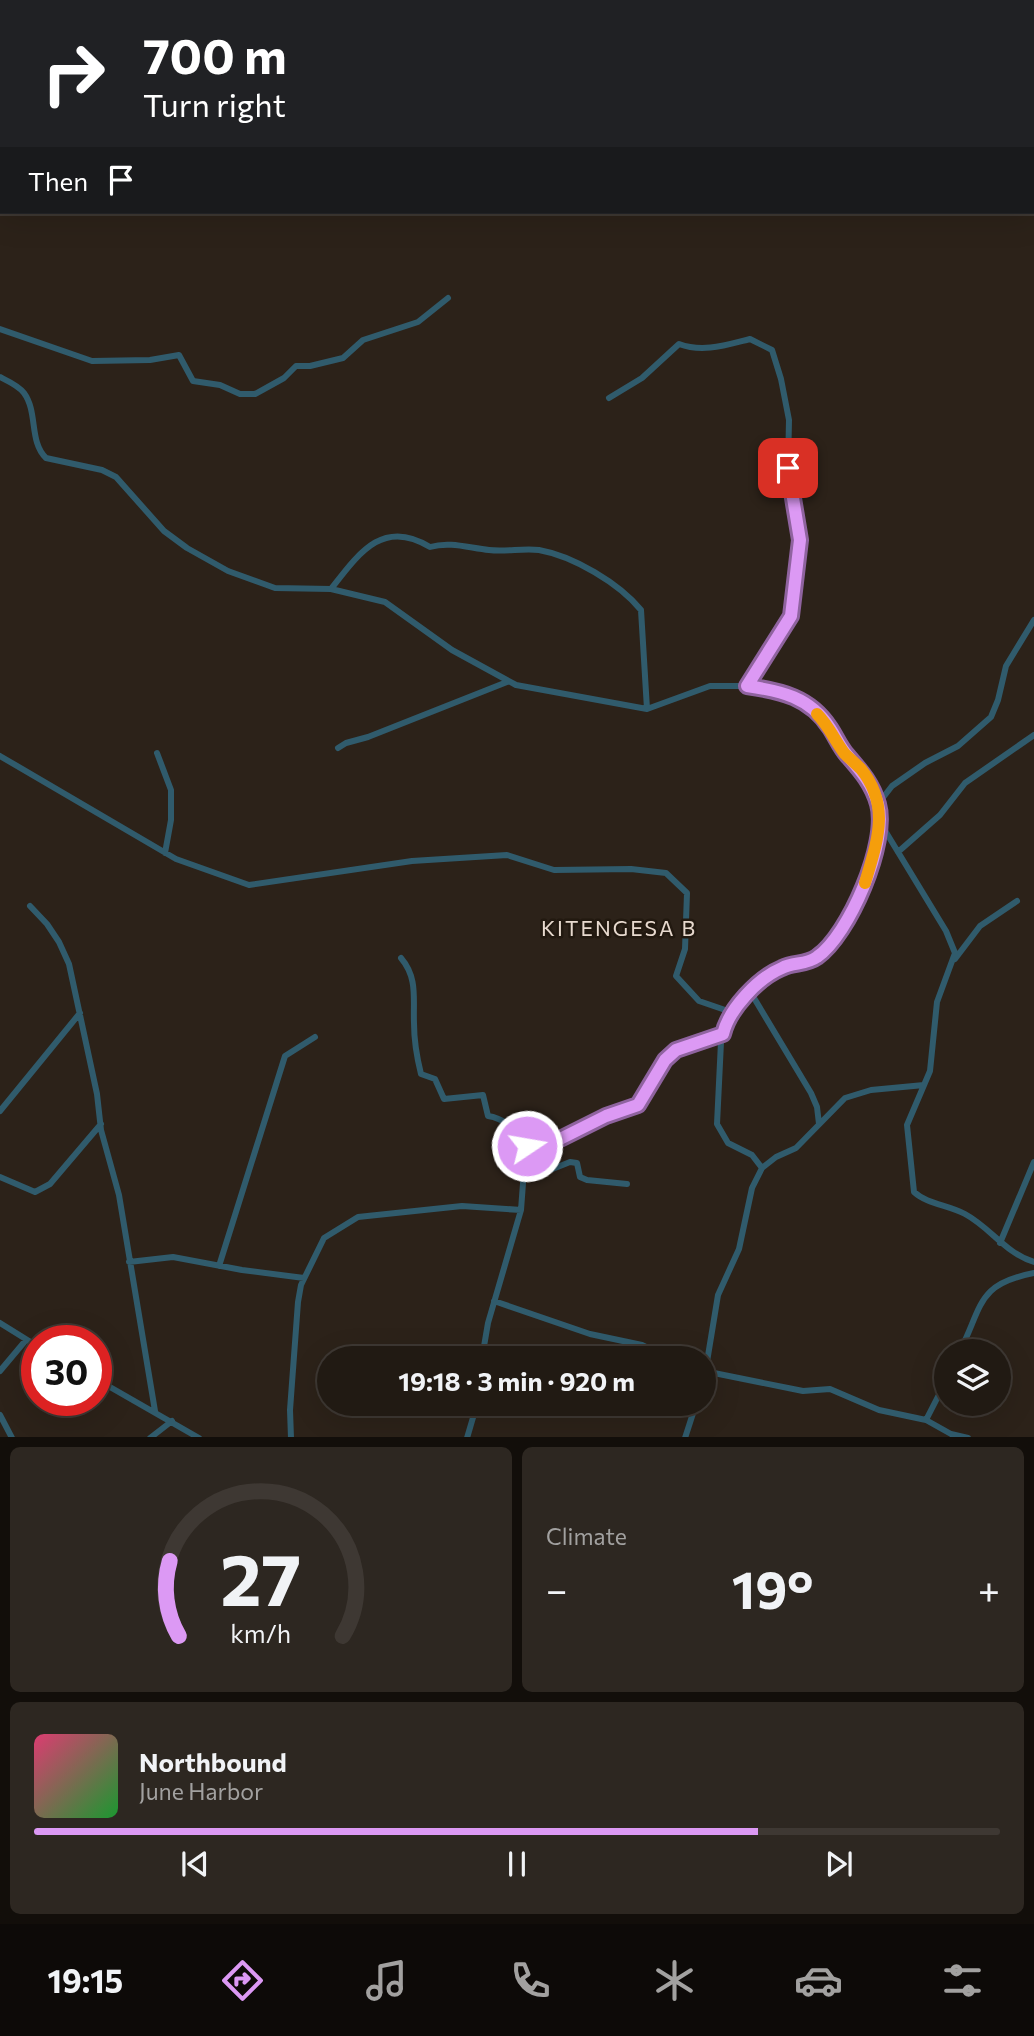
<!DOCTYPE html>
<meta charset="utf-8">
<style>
:root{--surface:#211a13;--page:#2d2721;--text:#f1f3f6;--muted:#a2a1a0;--line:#3e3833;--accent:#dc99f4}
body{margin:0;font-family:Commissioner,sans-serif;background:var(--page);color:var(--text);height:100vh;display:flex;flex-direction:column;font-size:26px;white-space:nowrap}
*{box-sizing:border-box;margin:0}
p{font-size:23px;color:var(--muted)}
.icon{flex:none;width:38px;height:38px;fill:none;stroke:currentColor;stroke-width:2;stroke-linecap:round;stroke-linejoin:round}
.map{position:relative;height:1437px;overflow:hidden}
.drawer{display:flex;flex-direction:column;gap:10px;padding:10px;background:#120e0a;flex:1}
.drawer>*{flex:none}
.hud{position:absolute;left:0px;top:0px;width:1034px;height:214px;box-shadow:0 7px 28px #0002,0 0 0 2px var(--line);background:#202124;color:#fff;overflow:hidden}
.tools{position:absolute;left:934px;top:1339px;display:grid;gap:14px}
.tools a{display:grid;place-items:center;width:77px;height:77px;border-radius:50%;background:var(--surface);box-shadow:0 7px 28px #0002,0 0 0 2px var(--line);font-size:35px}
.speed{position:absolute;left:21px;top:1325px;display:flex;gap:14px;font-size:35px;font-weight:700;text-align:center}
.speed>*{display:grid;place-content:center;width:91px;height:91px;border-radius:50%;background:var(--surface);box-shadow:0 7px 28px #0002,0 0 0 2px var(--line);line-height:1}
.speed .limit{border:10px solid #d22;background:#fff;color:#111}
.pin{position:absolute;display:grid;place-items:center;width:60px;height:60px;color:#fff;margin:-30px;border-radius:14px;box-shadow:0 4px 10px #0006}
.me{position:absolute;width:77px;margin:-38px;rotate:78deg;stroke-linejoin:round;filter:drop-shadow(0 0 5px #0008)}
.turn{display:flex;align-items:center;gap:24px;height:147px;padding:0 28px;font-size:32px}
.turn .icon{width:91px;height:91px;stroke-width:2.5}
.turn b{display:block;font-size:49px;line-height:60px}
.then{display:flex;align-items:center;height:66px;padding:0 28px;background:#0003;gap:14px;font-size:26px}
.big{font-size:52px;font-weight:700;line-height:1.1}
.drawer .tile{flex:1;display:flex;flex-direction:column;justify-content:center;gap:10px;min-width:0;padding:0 24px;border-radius:10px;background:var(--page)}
.drawer .dial{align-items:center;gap:0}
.dial svg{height:182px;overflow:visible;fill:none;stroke:var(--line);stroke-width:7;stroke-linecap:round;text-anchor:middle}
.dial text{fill:var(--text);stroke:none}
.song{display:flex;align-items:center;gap:21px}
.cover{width:84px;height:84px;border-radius:10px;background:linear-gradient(135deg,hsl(340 70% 55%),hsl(130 70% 35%))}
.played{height:7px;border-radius:4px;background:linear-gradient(90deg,var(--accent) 75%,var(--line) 75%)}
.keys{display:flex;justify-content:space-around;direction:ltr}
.heat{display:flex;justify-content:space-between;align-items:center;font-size:38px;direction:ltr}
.drawer .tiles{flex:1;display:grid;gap:10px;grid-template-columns:1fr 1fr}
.tile:last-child{grid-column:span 2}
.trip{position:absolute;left:317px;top:1346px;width:399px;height:70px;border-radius:35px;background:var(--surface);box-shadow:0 7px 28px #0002,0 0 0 2px var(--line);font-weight:700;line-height:70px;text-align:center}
.dock{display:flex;height:112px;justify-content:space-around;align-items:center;background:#0d0a08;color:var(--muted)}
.dock .icon{width:49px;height:49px}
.dock .on{color:var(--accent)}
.dock b{font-size:32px;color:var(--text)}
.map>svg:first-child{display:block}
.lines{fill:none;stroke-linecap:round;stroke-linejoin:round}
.minor{stroke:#305b6c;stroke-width:6}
.tertiary{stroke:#305b6c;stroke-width:8}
.route-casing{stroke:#8f639f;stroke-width:18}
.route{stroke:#dc99f4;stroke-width:12}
.slow{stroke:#f59e0b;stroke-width:12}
.labels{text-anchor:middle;stroke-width:5;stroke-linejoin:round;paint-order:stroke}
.quarter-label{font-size:21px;letter-spacing:2px;fill:#e7d9ce;stroke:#221910}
</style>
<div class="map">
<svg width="1034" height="1438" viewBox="0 0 1034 1438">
<rect width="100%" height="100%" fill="#2c2219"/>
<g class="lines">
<path class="minor" d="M169,2L171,0
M0,78H2
M0,329L92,361L150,360L179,355L193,381L220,385L240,394H255L284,378L296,366H310L343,358L363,340L418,322L448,298
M0,377C8,381 19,386 24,393C38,412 29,442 46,458L102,470L116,477L164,531L187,548L228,571L275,588L331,589L385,602L452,650L516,685L647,709L710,686H747L778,691L798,698L814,710L870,783L878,804L881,824L860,897L834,942L807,963L783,966L773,973L738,1004L725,1023L721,1042L717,1124L728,1143L752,1155L762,1168
M609,398L642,378L679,344C703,353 726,345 750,339L772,350L781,379L789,420L788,468L800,540L791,616L747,686
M331,589C359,553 383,518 430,547C450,541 469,548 489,550C506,552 523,548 539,550C573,556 619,583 641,610L647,709
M338,748L346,743L368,737L507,682
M157,753L171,790V820L165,853
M0,756L176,859L249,885L412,861L507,855L554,870L631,869L666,873L687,893L685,949L676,976L699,1001L731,1012
M878,804L892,786L925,763L958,746L991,717L998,700L1006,666L1034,620
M881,824L946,931L955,953L937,1002L930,1071L907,1125L914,1192C927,1204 949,1205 965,1214C991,1228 1005,1253 1034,1262
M898,852L940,815L965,783L1034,735
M30,906L47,924L59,942L69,964L97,1094L101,1130L119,1195L155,1411
M401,958C418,978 413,999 414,1023C414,1040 417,1058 421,1074L435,1079L444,1099L483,1095L488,1116C502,1118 520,1130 526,1143L521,1210L488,1323L482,1358
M955,959L980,926L1017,901
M751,993L811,1093L817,1107L819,1124
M0,1111L80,1013
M527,1146L558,1140L606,1116L638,1105L665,1060L676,1050L723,1034
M523,1174H540L570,1162L577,1163L580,1177L587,1180L627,1184
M0,1177L35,1192L50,1184L101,1124
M1000,1243L1034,1162
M129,1262L173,1257L242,1270L304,1278
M219,1266L285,1056L315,1037
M494,1301L590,1334L642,1345L668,1358
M0,1323L37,1346
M960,1351C983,1305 977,1284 1034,1273
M0,1371L26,1340
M704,1371L803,1391L830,1389L879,1410L926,1420L951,1434L968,1438
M96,1379L199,1438
M704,1380L718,1295L739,1249L752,1188L762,1168L776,1157L796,1148L845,1098L871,1090L924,1085
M0,1415L12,1438
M926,1420L947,1379
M150,1438L172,1421
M291,1438L290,1410L298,1302L301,1285L324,1238L358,1217L462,1206L521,1210
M467,1438L477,1404
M685,1438L696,1404"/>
<path class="tertiary" d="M22,2L24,0
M0,31L2,28"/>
</g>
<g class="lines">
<g class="route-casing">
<path id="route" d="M527,1146L558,1140L606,1116L638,1105L665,1060L676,1050L723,1034C729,1009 758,978 782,968C793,962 806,965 817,957C849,935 889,842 878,804C872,783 860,770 847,755C840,747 836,737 830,728C810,697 781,691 747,686L791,616L800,540L788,468"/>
</g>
<use href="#route" class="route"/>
<path class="slow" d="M817,714C829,726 835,741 845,754C850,759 856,764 861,769C891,806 877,842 865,883"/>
</g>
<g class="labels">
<g class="quarter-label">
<text x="619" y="936">KITENGESA B</text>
</g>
</g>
</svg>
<div class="tools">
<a><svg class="icon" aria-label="layers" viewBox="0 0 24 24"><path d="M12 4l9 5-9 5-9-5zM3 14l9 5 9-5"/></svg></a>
</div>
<div class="speed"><div class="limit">30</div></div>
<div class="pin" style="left:788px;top:468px;background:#d93025"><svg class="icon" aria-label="arrive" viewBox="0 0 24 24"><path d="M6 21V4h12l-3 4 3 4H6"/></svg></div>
<svg class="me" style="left:527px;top:1146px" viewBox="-20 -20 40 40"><circle r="17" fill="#dc99f4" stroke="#fff" stroke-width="3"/><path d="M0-11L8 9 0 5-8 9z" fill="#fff"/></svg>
<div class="trip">19:18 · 3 min · 920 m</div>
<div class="hud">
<div class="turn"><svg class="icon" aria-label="right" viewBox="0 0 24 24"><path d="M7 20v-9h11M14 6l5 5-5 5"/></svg><div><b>700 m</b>Turn right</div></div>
<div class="then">Then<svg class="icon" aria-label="arrive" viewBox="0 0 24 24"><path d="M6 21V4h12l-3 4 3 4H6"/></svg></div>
</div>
</div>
<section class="drawer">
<div class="tiles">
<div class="tile dial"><svg viewBox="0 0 100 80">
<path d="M14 69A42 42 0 1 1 86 69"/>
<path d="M14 69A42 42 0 0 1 10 36" stroke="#dc99f4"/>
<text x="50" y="56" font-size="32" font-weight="700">27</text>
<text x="50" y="72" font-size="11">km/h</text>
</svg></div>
<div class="tile"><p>Climate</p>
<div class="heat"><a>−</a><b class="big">19°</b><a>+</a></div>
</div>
<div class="tile">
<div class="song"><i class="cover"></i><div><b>Northbound</b><p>June Harbor</p></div></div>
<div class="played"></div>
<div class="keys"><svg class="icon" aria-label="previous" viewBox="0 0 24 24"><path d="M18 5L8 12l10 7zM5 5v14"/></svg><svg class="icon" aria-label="pause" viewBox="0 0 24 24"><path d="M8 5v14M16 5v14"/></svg><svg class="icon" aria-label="next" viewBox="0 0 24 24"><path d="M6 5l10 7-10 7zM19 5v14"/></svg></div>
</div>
</div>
</section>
<nav class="dock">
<b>19:15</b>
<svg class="icon on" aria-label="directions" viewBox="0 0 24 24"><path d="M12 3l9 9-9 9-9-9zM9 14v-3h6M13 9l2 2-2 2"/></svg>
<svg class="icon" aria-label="music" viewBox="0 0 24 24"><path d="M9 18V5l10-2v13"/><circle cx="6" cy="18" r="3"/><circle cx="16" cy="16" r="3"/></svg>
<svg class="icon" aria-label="phone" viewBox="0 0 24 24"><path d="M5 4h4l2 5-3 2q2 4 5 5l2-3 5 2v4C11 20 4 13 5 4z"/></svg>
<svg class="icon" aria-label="climate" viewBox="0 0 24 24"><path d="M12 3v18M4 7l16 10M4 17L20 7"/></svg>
<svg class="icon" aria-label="car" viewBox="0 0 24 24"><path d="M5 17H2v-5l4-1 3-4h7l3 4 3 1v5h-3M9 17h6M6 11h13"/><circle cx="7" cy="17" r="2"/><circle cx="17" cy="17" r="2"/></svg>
<svg class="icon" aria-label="filters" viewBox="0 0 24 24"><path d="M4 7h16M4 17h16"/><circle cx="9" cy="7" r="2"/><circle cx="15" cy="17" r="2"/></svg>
</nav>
